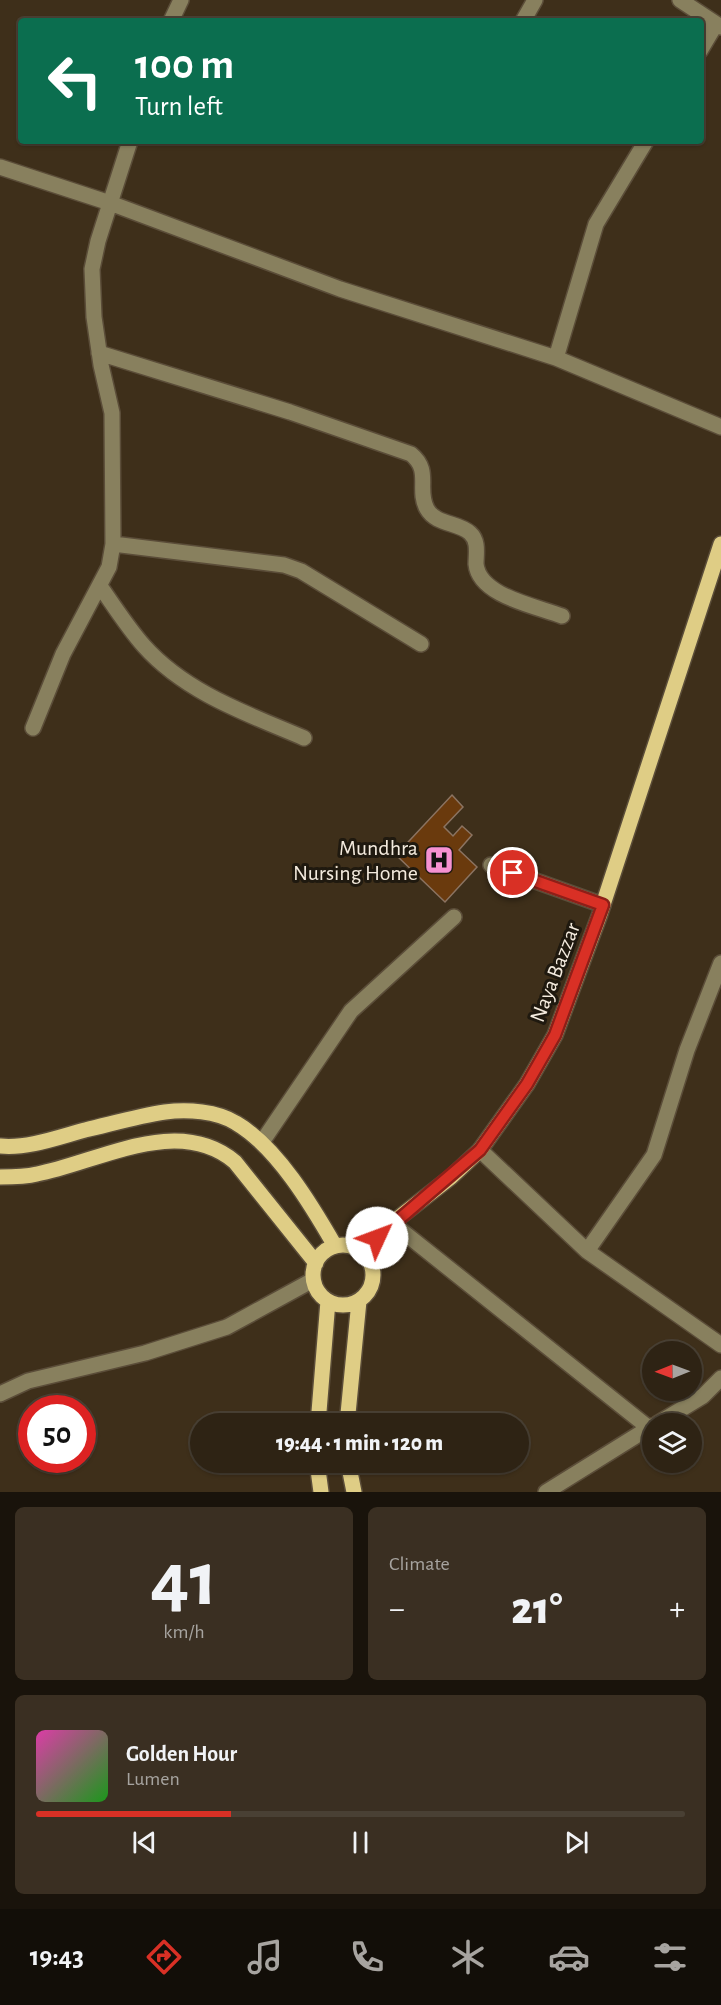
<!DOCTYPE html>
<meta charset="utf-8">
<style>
:root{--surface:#2e2314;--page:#3a2f22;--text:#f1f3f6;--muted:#a7a4a0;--line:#494034;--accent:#d93025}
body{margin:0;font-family:"Alegreya Sans",sans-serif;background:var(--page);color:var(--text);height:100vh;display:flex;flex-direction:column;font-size:22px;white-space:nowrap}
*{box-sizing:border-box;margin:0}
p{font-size:20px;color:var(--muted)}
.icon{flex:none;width:33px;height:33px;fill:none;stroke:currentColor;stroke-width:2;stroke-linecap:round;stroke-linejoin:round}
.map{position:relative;height:1492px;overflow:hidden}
.panel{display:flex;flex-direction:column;gap:15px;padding:15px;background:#19130b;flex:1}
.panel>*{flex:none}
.banner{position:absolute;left:18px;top:18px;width:686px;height:126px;border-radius:6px;box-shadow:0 2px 4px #0004,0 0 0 2px var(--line);background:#0b6e4f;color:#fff;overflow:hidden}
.needle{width:39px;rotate:269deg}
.fabs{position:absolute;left:642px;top:1341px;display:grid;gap:12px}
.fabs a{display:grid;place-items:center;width:60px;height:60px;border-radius:50%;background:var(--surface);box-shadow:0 2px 4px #0004,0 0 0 2px var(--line);font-size:30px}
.speed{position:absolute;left:18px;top:1395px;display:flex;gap:12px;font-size:30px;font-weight:700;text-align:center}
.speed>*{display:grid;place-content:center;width:78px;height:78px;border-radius:50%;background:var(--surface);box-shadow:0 2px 4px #0004,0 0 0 2px var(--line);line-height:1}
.speed .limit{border:9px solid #d22;background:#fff;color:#111}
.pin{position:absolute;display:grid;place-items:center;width:51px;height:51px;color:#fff;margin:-26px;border:3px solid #fff;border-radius:50%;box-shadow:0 2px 6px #0007}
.me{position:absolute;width:66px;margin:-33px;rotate:47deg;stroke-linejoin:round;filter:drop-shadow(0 0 4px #0008)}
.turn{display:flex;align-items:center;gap:21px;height:126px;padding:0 18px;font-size:27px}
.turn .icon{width:78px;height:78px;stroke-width:2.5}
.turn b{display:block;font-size:42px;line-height:51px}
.big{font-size:45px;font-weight:800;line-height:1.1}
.panel .widget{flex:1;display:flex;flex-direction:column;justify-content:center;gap:9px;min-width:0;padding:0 21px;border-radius:9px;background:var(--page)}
.panel .dial{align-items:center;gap:0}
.dial b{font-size:78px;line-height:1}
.song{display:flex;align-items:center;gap:18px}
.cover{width:72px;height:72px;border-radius:9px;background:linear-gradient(135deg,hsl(320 70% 55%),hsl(120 70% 35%))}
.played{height:6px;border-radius:3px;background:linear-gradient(90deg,var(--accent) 30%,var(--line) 30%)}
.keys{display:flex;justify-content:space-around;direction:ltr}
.heat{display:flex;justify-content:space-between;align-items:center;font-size:33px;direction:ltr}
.panel .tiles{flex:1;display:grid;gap:15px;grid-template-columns:1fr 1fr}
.widget:last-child{grid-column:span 2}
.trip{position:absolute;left:190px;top:1413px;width:339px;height:60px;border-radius:30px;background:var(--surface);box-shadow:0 2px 4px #0004,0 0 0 2px var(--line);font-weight:800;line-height:60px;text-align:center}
.tabs{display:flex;height:96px;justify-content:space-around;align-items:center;background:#120e08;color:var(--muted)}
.tabs .icon{width:42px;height:42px}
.tabs .on{color:var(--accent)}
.tabs b{font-size:27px;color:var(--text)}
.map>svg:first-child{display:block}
.building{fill:#6a3a0d;stroke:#8b7361;stroke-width:1.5}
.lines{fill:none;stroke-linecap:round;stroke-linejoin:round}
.minor-casing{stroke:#5b4d39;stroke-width:18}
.major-casing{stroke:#5b4d39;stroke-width:18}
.minor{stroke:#88805e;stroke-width:15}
.major{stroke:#dfcd85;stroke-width:15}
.route-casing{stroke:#8d1f18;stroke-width:15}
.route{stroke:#d93025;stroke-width:10}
.labels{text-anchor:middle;stroke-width:6;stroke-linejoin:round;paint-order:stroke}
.poi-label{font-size:22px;fill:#f4ebde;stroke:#1f190f;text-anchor:end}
.street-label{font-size:22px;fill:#f4ebde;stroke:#1f190f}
</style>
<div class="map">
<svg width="721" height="1492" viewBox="0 0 721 1492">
<rect width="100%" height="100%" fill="#3e2f1a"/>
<path class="building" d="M452,795L463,807L444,827L453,836L462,826L472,835L459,850L477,867L445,902L396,855Z"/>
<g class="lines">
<g class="minor-casing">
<path id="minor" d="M680,0L721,27
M171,21L181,0
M523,21L535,0
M700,51L716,24
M0,167L110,203L340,289L556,358L721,427
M99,353L290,412L411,454C432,471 416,489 427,509C436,525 458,522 470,533C479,541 476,554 476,564C479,596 536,606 562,616
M556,358L596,224L646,141
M113,544L284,565L301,571L421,644
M100,586C114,606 128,628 144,646C186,693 248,714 304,738
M33,728L63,654L109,567L113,544L112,413L101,365L94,317L92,269L98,241L130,141
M491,865L603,905
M262,1142L351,1011L454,917
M480,1150L587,1251L721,1345
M392,1223L649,1428
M587,1251L654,1155L687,1050L721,963
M0,1394L28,1381L145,1353L227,1327L313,1280
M657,1424L703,1396L721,1378
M546,1492L652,1426"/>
</g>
<g class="major-casing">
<path id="major" d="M0,1146C27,1149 59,1137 85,1130C111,1124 138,1116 165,1112C187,1109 217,1111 236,1123C277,1147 312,1206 335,1246
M0,1177C12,1177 25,1177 37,1174C99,1162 178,1114 235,1162L316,1263
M313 1275a30 30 0 1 1 60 0a30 30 0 1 1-60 0Z
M363,1253L392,1223L451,1177L480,1150L527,1084L555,1035L600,914L721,544
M318,1424L328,1301
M347,1424L359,1301
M317,1462L321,1492
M348,1462L354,1492"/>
</g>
<use href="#minor" class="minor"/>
<use href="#major" class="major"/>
</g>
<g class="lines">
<g class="route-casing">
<path id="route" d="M377,1238L480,1150L527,1084L555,1035L603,905L513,873"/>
</g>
<use href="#route" class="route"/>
</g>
<defs>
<g id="hospital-square" transform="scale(1.5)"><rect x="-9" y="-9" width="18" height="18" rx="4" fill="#f591d1" stroke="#1f190f"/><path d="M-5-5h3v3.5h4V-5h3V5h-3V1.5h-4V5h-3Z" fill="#111"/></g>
</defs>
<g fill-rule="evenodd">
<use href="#hospital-square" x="439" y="860"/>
</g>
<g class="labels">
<g class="poi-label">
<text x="418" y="855">Mundhra<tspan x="418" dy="25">Nursing Home</tspan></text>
</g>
<g class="street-label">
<text transform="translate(554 972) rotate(-69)" y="8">Naya Bazzar</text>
</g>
</g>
</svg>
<div class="fabs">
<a><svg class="needle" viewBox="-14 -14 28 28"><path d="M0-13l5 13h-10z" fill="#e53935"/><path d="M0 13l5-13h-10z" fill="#a7a4a0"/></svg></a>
<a><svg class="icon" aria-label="layers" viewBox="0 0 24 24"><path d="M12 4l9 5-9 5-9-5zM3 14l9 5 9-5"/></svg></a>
</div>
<div class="speed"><div class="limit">50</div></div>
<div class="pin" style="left:513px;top:873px;background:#d93025"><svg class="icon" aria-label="arrive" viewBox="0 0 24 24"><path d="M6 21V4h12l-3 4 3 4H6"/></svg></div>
<svg class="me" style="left:377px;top:1238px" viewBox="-20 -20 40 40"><circle r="19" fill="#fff"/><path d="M0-13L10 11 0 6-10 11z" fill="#d93025"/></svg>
<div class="trip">19:44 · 1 min · 120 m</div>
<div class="banner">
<div class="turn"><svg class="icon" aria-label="left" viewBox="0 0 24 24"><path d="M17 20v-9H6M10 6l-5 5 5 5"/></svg><div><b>100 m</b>Turn left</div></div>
</div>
</div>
<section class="panel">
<div class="tiles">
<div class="widget dial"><b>41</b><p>km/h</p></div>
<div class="widget"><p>Climate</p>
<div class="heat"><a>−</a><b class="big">21°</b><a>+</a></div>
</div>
<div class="widget">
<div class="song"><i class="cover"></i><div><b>Golden Hour</b><p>Lumen</p></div></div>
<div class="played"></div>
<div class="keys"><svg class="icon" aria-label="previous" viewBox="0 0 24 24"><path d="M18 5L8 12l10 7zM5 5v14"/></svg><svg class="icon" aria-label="pause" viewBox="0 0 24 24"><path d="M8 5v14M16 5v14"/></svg><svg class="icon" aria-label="next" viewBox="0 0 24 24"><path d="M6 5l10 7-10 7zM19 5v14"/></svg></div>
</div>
</div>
</section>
<nav class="tabs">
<b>19:43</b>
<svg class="icon on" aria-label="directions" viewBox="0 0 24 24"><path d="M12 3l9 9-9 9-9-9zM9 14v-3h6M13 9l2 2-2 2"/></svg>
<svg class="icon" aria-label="music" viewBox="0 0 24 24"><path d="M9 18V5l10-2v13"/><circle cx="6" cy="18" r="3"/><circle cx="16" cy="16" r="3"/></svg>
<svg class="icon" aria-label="phone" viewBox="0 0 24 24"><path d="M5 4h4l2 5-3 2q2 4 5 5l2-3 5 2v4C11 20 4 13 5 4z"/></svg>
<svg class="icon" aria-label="climate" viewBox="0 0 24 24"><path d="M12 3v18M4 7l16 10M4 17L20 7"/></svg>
<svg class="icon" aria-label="car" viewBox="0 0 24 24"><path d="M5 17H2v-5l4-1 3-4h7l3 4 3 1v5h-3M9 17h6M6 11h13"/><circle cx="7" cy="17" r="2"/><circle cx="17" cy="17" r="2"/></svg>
<svg class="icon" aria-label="filters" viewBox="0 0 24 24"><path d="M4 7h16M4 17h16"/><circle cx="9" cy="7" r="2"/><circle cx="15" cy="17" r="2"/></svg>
</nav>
